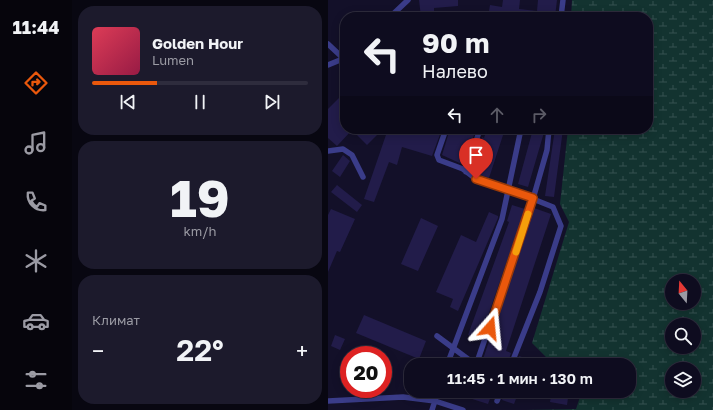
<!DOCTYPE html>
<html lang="ru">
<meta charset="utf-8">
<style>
:root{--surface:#0e0c1f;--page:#1c1a2c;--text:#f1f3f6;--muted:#9b9ba4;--line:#2e2c3d;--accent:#ea580c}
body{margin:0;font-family:"Golos Text",sans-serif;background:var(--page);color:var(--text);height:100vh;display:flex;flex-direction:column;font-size:15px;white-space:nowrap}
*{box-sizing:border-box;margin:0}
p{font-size:13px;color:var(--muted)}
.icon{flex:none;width:22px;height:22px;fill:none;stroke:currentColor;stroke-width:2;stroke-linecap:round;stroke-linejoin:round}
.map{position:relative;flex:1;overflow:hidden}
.drawer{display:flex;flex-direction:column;gap:6px;padding:6px;background:#080711;width:256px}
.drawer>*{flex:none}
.hud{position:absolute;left:12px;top:12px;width:313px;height:122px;border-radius:16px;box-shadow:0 2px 10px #0003,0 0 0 1px var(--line);background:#0e0c1f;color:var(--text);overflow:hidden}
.needle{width:26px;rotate:342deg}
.buttons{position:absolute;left:337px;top:274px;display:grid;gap:8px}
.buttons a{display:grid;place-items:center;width:36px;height:36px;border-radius:50%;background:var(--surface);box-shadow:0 2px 10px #0003,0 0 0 1px var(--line);font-size:20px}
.speed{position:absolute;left:12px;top:346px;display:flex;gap:8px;font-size:20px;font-weight:700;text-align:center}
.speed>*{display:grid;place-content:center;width:52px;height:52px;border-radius:50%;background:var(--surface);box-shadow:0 2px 10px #0003,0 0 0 1px var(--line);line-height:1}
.speed .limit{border:6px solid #d22;background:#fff;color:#111}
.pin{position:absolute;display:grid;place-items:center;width:34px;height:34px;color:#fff;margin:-41px -17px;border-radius:50% 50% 50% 0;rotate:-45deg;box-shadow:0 0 4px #0007}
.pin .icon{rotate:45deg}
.me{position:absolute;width:44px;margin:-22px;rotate:18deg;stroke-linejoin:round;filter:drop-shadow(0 0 3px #0008)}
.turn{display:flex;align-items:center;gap:14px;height:84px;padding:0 16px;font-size:18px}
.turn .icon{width:52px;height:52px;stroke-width:2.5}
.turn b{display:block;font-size:28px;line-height:34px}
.lanes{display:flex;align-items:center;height:38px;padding:0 16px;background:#0003;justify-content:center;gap:20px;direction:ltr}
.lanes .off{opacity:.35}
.big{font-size:30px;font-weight:600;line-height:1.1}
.drawer .card{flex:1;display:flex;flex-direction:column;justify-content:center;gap:6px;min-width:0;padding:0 14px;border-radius:16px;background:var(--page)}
.drawer .dial{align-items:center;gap:0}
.dial b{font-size:52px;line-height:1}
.song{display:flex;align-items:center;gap:12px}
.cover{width:48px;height:48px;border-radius:6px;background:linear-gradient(135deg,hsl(350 70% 55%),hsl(340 70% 35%))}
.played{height:4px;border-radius:2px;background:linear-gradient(90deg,var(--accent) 30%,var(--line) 30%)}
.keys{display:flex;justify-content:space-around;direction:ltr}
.heat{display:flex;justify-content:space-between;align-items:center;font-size:22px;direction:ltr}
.trip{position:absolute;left:76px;top:358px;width:232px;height:40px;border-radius:16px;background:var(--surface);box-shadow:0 2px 10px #0003,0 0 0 1px var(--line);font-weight:600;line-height:40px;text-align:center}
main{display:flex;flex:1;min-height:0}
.tabs{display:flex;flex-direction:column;width:72px;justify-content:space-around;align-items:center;background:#06050c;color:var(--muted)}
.tabs .icon{width:28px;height:28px}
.tabs .active{color:var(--accent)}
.tabs b{font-size:18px;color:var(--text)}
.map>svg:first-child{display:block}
.wetland{fill:url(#wetland-marsh);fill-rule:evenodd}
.building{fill:#221c4a}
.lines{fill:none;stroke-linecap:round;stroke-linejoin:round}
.lane{stroke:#3a3c89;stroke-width:5.5}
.route-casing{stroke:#983908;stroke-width:10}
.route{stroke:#ea580c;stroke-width:7}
.slow{stroke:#f59e0b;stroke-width:7}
</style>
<main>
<nav class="tabs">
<b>11:44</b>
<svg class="icon active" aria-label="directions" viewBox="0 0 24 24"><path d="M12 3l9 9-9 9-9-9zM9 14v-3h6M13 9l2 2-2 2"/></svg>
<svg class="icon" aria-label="music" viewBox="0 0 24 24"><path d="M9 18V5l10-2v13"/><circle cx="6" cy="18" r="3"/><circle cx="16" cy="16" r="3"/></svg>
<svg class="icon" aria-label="phone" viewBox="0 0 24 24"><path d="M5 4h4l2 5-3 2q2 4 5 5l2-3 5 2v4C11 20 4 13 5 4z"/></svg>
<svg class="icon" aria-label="climate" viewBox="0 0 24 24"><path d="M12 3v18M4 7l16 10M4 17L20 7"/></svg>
<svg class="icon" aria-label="car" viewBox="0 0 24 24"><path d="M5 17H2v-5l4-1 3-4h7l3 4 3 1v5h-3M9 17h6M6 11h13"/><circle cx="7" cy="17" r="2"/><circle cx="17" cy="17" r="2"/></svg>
<svg class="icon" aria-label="filters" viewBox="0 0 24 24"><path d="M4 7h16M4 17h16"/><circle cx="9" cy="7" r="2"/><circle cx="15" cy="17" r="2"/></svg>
</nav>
<section class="drawer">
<div class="card">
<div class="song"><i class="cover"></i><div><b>Golden Hour</b><p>Lumen</p></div></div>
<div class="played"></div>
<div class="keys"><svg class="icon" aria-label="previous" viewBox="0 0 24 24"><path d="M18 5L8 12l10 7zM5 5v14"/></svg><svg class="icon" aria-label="pause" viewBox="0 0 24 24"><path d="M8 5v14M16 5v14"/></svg><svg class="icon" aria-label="next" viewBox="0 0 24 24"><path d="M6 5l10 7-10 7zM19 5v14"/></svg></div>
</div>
<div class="card dial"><b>19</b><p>km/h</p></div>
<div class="card"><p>Климат</p>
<div class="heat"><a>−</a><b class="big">22°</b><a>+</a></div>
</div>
</section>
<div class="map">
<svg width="385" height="410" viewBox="0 0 385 410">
<defs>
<pattern id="wetland-marsh" width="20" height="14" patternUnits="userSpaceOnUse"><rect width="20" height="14" fill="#133330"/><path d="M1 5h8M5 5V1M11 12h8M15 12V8" fill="none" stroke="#35504f"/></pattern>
</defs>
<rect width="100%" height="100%" fill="#131029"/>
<path class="wetland" d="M244,0H385V410H197L248,409L254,391H301V365H251L219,358L204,343L241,222L232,204L240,129H320V17H243ZM344,281H366V303H344ZM344,325H366V347H344ZM344,369H366V391H344Z"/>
<path class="building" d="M91,0H130V6L106,8V17H93Z
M175,0H192L191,9L209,11L210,0H229L227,17H160L162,5L174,7Z
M17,92V129H55L39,145L24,130L9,146L0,138V109Z
M60,129H114L104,156L74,147L69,165L61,162L46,202L36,199Z
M122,129L146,135L136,165L114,155Z
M159,129H177L161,178L149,174L144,168L154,137L156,138Z
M205,129H217L200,187L190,184Z
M227,129H235L226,197L217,196Z
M15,155L22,161L12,177L4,171Z
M9,185L34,205L29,212L3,192Z
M184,205L197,209L152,339L140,335L181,222L179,221Z
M206,208L223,214L178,351L183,353L179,365H153Z
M3,209L27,219L12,252L9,251L0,272V215Z
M161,212L170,216V218L130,311L122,307L125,299L108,292L133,235L148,242Z
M93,218L110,226L90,271L73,264Z
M36,315L98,341L91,359L28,333Z
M7,335L17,339L12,350L3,346Z
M191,356L215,364L214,365H188Z
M144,391H168L166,397L163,396L160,404L141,398Z
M177,391H191L186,404L174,400Z
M224,391H241L239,405L222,402Z"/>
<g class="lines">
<path class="lane" d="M62,17L80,0
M233,17L235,0
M0,44L16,59
M0,65L17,58
M118,129L109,155L111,160L135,169L148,179L205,199L225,207L233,226L212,292L183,365
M0,151L15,149L24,155L35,177
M138,172L152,129
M109,336L148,365
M119,365L174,219L193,129
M148,365L205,199L219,150L221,129
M0,401L75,397L107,401L135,410
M169,401L173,391
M104,410L110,391"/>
</g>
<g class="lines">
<g class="route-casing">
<path id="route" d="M148,179L205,198L162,328"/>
</g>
<use href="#route" class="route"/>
<path class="slow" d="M188,252L200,214"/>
</g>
</svg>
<div class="buttons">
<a><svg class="needle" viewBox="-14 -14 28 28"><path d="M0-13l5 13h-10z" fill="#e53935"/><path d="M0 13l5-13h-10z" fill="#9b9ba4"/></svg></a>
<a><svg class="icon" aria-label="search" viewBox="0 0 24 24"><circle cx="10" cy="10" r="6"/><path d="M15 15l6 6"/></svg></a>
<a><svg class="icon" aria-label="layers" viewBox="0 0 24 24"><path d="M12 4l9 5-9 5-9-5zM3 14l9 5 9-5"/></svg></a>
</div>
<div class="speed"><div class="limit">20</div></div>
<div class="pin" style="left:148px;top:179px;background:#d93025"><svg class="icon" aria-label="arrive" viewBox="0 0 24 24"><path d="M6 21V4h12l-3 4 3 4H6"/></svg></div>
<svg class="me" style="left:162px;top:328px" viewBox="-20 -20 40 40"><path d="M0-17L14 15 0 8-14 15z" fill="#ea580c" stroke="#fff" stroke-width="4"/></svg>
<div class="trip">11:45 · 1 мин · 130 m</div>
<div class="hud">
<div class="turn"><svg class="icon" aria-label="left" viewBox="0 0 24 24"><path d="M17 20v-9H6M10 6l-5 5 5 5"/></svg><div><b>90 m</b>Налево</div></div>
<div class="lanes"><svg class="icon" aria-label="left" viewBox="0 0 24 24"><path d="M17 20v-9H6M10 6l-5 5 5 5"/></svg><svg class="icon off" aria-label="ahead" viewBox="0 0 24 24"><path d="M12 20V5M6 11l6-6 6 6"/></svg><svg class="icon off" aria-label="right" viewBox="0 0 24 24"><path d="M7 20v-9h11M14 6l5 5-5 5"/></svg></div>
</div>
</div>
</main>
